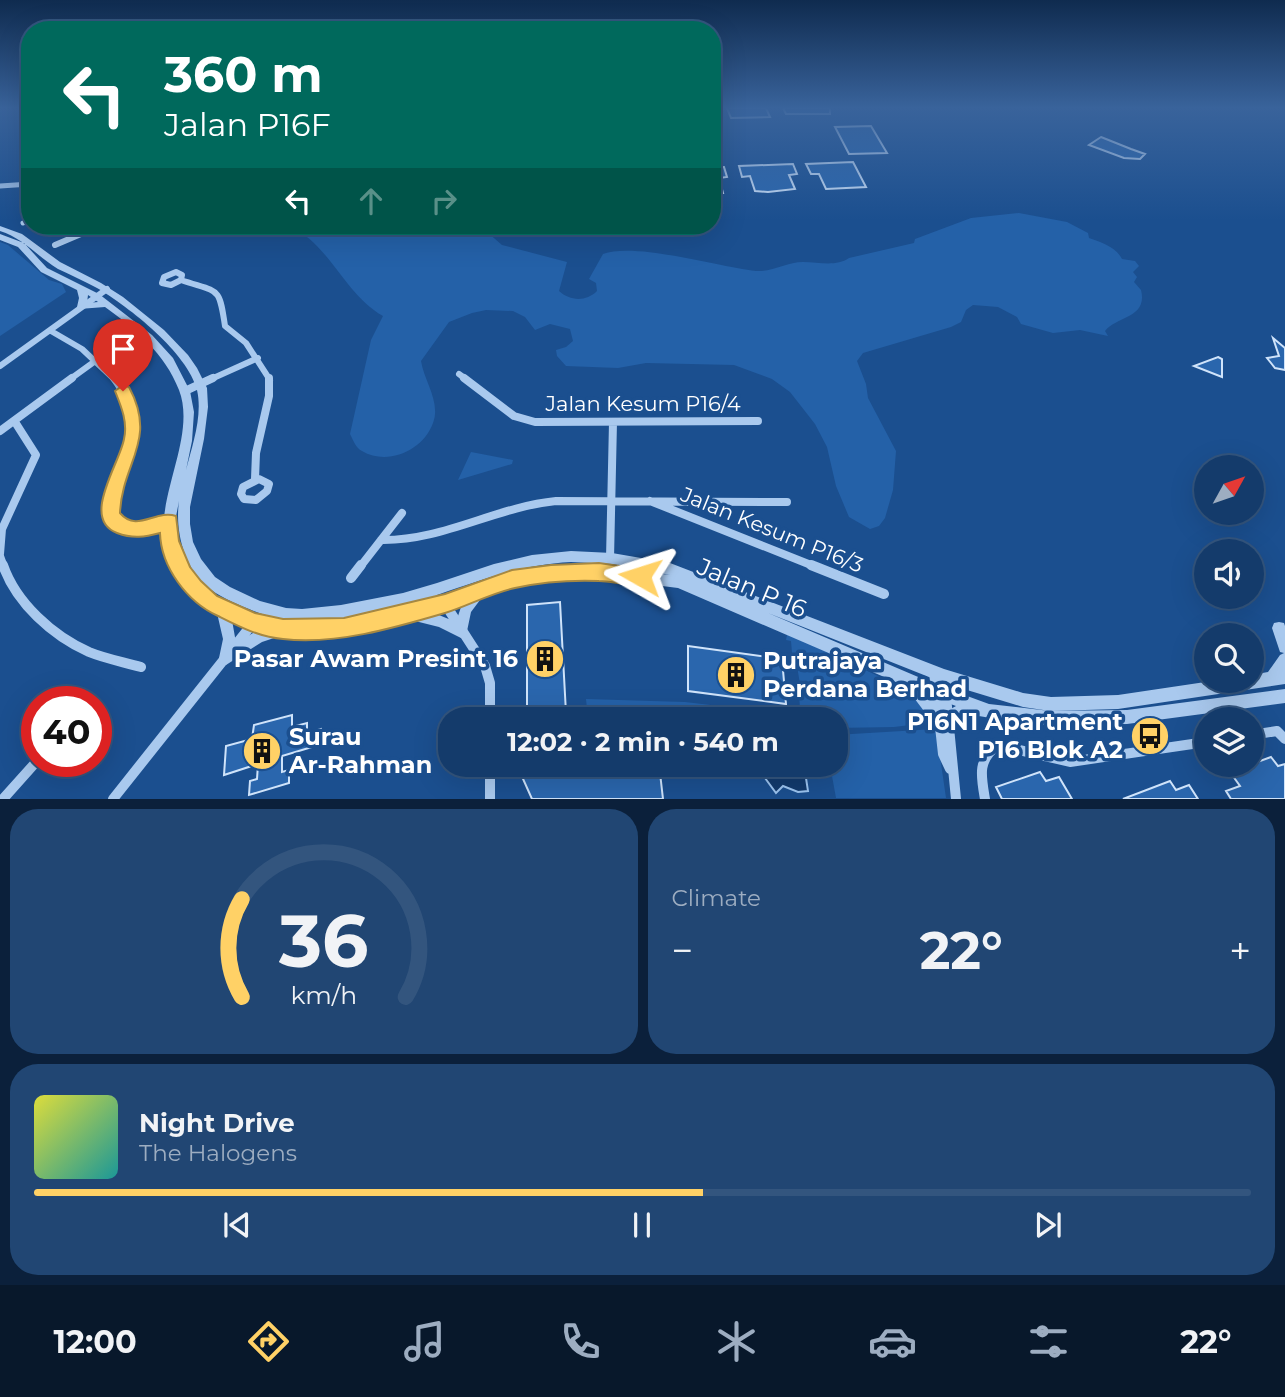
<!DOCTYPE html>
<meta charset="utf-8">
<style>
:root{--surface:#143b6b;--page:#214673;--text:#f1f3f6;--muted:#9dadc1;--line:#33557e;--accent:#ffd166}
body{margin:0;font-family:Montserrat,sans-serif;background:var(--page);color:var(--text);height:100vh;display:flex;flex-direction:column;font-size:26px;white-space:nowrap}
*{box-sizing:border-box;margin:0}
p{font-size:23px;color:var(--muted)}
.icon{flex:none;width:38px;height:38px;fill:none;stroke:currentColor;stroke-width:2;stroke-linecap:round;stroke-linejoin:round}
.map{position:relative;height:799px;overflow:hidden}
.details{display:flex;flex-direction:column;gap:10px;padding:10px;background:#0b203b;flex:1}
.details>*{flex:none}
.hud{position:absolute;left:21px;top:21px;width:700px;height:214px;border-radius:28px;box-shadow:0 7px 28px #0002,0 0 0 2px var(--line);background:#00695c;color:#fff;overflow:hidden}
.needle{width:46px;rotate:50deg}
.tools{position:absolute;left:1194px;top:455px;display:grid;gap:14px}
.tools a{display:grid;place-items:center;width:70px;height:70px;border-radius:50%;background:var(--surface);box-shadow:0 7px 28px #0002,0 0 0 2px var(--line);font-size:35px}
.speed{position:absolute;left:21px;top:686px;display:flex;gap:14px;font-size:35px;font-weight:700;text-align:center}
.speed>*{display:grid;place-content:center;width:91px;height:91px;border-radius:50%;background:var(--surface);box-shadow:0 7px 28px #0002,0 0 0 2px var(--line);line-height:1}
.speed .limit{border:10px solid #d22;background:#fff;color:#111}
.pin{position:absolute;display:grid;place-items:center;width:60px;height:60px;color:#fff;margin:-72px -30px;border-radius:50% 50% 50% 0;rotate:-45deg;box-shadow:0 0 7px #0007}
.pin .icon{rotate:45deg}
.me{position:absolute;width:77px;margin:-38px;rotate:276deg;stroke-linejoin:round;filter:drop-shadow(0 0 5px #0008)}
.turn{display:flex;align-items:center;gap:24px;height:147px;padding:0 28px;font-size:32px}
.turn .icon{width:91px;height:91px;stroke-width:2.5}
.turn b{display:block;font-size:49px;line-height:60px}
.lanes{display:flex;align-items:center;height:66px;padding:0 28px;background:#0003;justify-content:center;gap:35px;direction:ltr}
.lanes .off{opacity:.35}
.big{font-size:52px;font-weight:700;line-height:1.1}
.details .widget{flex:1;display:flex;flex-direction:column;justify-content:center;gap:10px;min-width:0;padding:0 24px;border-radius:28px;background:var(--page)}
.details .dial{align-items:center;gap:0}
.dial svg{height:182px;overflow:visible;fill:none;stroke:var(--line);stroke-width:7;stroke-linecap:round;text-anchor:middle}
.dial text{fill:var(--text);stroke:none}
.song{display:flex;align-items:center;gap:21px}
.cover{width:84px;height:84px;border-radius:10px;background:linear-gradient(135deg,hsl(60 70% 55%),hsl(180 70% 35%))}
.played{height:7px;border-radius:4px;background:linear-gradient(90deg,var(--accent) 55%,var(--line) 55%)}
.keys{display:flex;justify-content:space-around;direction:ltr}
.heat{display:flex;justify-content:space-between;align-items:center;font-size:38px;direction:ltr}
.details .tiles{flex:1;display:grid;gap:10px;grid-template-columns:1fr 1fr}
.widget:last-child{grid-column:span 2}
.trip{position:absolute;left:438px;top:707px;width:410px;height:70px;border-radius:28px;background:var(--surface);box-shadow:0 7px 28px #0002,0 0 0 2px var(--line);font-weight:700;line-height:70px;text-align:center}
.tabs{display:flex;height:112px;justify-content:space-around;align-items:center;background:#08182b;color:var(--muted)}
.tabs .icon{width:49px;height:49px}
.tabs .selected{color:var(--accent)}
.tabs b{font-size:32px;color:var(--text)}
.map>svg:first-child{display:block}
.green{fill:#2461a8}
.water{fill:#123a6d;stroke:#9cc4f0;stroke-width:2}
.building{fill:#2a66ad;stroke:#cfe3fa;stroke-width:2}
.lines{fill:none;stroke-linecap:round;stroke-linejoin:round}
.minor-far3{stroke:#a9c9ee;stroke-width:5}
.minor-far2{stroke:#a9c9ee;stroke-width:6}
.minor-far1{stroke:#a9c9ee;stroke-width:8}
.minor{stroke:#a9c9ee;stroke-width:10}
.tertiary{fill:#a9c9ee;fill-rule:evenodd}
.route{fill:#ffd166;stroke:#a68842;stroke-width:2}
.labels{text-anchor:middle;stroke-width:7;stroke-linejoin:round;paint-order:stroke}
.street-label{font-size:21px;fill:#fff;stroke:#1b4f8f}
.near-street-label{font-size:24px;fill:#fff;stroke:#1b4f8f}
.near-poi-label{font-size:24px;font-weight:bold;fill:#fff;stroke:#1b4f8f;text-anchor:end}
</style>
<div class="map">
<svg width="1285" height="799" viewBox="0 0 1285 799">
<rect width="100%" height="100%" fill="#1b4f8f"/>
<path class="green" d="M1019,213L1067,222L1088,233L1089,238C1101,242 1116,247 1122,259L1135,261L1139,266L1133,272L1137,277L1134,282L1141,290C1148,318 1117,316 1105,331L1108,336L1080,330L1053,333L1021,324L1017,317L998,307L973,305L966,310L961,322L951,327L863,353L857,361L866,384L868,398L896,451L893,490L885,518L879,526L870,529L849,517L836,486L827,447L815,424L790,392L772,379L734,365L646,363L618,368L566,366L557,356L556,350L566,347L573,341L570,329L550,324L535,330L525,317L513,311L486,310L472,313L449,322L421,361C424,381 441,402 433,423C423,451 387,466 362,451C356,448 353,440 350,434L371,340L383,316C344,294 330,244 289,226H480L502,245L567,262L559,291C570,301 586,302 597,291L596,283L589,279L603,254C636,242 719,267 756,271C773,272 787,262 803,262C819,262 836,267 849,258L914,243L915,239L971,218Z
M0,242L8,245L49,280L62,284L66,292L0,336Z
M471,452L513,460L512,464L458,480Z
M791,634L915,694L934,722L894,727L835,728V719H588L586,699L685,702L796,715L800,708L799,696H802L797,666L793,665L791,641L786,640L787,635Z
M936,729L946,798H836L830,765H835V735Z"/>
<path class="water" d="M767,765H804L808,791L798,792L783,786L776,793L765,778L769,771Z"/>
<path class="building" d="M727,108H766L770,117L731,118Z
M783,108H830V114H786Z
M871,126L887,153L849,154L835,127Z
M1101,137L1131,149L1145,154L1140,159L1124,158L1089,145Z
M712,162L716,167H724L727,177L719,178L723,193H712Z
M853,162L866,187L826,189L819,174H811L806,164Z
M793,164L797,174L789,175L795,189L768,192L755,191L750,176L742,177L739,166Z
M1273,338L1285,348V370L1275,368L1267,358L1279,356Z
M1218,357L1222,359V377L1194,366Z
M560,602L566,713H527V605Z
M688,646L782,659L786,704L688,691Z
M292,715V727L307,723V733L321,729L322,744L282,756V772L289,770V783L249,795L250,781L257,779L258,764L224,775L226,746L252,739L254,725Z
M1271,757L1278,766L1285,764V799H1231L1226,791L1240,786L1230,772Z
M527,765H651L660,773L663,799H532L519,770Z
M1040,772L1046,781L1059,777L1072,799H1002L996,787Z
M1170,781L1176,790L1189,785L1198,799H1123Z"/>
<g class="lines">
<path class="minor-far3" d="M0,186L30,184
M23,223L30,220
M91,230L99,226"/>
<path class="minor-far2" d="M55,245L95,228
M176,272L182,275L181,280L171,285L162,283L164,277Z
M181,280C219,293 219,285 225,326L246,343L270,380
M51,331L82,349L115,380
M0,366L107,289
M459,374L467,380
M69,380L98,359
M209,380L258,358"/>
<path class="minor-far1" d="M114,378C154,430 117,462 110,515C128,533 147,529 169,522
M464,378L514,416L535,422L758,421
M185,391L213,378
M0,431L72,378
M255,479L256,453L269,396V378
M259,479L269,484L267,491L256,500L244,499L241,494L243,487Z
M650,501L816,567
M381,540C443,541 495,507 556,501L787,502
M0,554L2,529L36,455L15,422
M0,556L4,567
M610,559L613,422
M360,567L402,513"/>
<path class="minor" d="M3,565C16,603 53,636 89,652C106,659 124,662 141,667
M811,565L884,594
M351,578L361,565
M445,604L485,666L490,683V719
M934,672L943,754L950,769
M944,676L956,799
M1251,735L1277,731L1285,739
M490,765V799
M3,799L37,761
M113,799L253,623
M985,799C981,776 977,760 998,745L1070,762L1206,742"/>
<path class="tertiary" d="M0,226L22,234L60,262L101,283L123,297L164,330L188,355L197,368L207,388L208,407L204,439L190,507V524L193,542L201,559L215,577L230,587L260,601L286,608L302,609L341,605L403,593L437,583L494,564L532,555L571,551L612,553L670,563L944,669L1023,693L1051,697L1118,695L1212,681H1251V675L1268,672L1280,655L1284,653L1280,652L1272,628L1274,623L1279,622L1284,623L1285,626V684L1118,709L1051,711L1127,710L1285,689V703L1127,724L1054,726L989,718C979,715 968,716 958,721L954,731L949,733L944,731L942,724L938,725L933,723L905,686L678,588L599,578L551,580L512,585L483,596L471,612L466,636L461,638L439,627L407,619L344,634L283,635L262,642L226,665L221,663L219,658L223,639L217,613C198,604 183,587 175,567C171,558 165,547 164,537C159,491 196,434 179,390C165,354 136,329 105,307L79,309L77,307L79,298L77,290L41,272L18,247L0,240V234L24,243L47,268L99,294L152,335L173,358L190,391L194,412L192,441L186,470C192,446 203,416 197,390C188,353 129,307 97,288C84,281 71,275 58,269C38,257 23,238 0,231ZM88,295L98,302L87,303ZM179,501C175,530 183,565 206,586C218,596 234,603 249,609C266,616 283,621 301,621C335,622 370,613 403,605L405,607L344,622H283L254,617L215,599L199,583L188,568L176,541L175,522ZM571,562L612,564L670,575C618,569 565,561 513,573C490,578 467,590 446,598L437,595C485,579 519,565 571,562ZM462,604L456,622L434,613ZM768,613L944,683L1023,707L1050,711L989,704L937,685ZM232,620L258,630L236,643ZM931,697L956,706L947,711L945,716Z"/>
</g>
<linearGradient id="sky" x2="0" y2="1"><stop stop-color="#0f2b4f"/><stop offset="0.49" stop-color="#39639b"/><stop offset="1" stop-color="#39639b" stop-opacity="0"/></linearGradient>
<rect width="1285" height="220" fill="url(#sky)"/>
<path class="route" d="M123,385L129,387C158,441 122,462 120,513C137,533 156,509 176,516L179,541L190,567L201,581L217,596L255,613L283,619L344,618L445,594L512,570L551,565L599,563L647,570L649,576L647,582C632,588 615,581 599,581C572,580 542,582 515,588C491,593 468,606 445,613C394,628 336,645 283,639C259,637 238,626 218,616C187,602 161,567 160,533C145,537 133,539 117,533C80,519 120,463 124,439C128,422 121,406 115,391Z"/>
<defs>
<g id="building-disc" transform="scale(2.0125)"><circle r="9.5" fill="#ffd166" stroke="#1b4f8f"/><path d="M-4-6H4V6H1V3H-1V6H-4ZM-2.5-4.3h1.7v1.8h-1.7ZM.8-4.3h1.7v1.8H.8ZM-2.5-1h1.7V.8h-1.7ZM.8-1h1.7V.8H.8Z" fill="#111"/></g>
<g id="bus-disc" transform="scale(2.0125)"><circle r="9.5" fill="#ffd166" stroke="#1b4f8f"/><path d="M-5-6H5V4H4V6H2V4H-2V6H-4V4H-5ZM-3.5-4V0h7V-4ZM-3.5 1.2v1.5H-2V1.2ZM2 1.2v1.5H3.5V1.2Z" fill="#111"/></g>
</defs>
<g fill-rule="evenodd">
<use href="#building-disc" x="545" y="659"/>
<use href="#building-disc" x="736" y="675"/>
<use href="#bus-disc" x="1150" y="736"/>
<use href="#building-disc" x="262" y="751"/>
</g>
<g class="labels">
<g class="street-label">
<text x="643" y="411">Jalan Kesum P16/4</text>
<text transform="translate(772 530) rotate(22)" y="7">Jalan Kesum P16/3</text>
</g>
<g class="near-street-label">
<text transform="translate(752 588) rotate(23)" y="8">Jalan P 16</text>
</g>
<g class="near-poi-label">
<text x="518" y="667">Pasar Awam Presint 16</text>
<text x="763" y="669" text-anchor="start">Putrajaya<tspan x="763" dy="28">Perdana Berhad</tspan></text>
<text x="1123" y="730">P16N1 Apartment<tspan x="1123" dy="28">P16 Blok A2</tspan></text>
<text x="289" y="745" text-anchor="start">Surau<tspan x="289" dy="28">Ar-Rahman</tspan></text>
</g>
</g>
</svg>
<div class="tools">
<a><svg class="needle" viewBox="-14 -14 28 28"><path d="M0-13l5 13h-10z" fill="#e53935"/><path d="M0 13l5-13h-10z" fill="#9dadc1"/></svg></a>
<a><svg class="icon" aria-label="sound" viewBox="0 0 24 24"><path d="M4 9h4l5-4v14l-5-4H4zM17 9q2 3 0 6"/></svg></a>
<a><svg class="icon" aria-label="search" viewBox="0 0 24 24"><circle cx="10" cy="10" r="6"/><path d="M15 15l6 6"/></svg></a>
<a><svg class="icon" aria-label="layers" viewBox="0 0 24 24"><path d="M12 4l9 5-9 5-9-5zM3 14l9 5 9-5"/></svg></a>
</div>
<div class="speed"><div class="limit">40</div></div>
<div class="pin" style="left:123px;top:391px;background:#d93025"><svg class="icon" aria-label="arrive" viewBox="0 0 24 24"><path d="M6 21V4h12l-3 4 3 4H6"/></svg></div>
<svg class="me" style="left:640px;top:576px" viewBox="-20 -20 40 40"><path d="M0-17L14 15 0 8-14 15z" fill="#ffd166" stroke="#fff" stroke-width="4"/></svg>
<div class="trip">12:02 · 2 min · 540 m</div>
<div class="hud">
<div class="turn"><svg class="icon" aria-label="left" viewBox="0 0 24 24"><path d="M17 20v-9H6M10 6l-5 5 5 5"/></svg><div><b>360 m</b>Jalan P16F</div></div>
<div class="lanes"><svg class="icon" aria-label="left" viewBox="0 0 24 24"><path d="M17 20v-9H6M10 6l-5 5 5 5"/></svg><svg class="icon off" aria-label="ahead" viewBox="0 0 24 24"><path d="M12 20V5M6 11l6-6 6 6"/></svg><svg class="icon off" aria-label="right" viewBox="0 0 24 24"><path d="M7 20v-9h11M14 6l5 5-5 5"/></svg></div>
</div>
</div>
<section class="details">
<div class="tiles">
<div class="widget dial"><svg viewBox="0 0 100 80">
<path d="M14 69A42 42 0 1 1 86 69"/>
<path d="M14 69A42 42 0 0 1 14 26" stroke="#ffd166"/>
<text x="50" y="56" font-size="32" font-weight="700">36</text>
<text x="50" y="72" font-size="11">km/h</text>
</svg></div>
<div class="widget"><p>Climate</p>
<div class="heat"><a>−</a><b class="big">22°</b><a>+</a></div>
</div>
<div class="widget">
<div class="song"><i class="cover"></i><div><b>Night Drive</b><p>The Halogens</p></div></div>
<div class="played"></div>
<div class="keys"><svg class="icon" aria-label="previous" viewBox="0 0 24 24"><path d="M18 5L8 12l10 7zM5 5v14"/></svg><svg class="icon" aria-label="pause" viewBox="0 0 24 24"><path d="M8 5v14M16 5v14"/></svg><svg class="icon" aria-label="next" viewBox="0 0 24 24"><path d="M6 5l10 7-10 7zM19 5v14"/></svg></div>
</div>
</div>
</section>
<nav class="tabs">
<b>12:00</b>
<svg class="icon selected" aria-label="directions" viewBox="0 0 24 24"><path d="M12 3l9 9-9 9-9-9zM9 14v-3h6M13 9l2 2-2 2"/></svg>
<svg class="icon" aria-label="music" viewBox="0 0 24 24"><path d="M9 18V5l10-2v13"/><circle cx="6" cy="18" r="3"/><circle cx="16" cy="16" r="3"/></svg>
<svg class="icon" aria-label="phone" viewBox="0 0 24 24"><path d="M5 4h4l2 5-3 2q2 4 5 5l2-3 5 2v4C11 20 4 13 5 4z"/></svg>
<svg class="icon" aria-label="climate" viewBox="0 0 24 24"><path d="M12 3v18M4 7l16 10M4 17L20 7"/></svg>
<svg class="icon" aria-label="car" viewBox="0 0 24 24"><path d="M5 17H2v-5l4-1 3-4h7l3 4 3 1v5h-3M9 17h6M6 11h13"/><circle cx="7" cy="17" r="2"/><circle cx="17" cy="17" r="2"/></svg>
<svg class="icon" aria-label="filters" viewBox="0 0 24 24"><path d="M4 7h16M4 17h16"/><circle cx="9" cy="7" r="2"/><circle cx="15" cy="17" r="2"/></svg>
<b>22°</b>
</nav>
